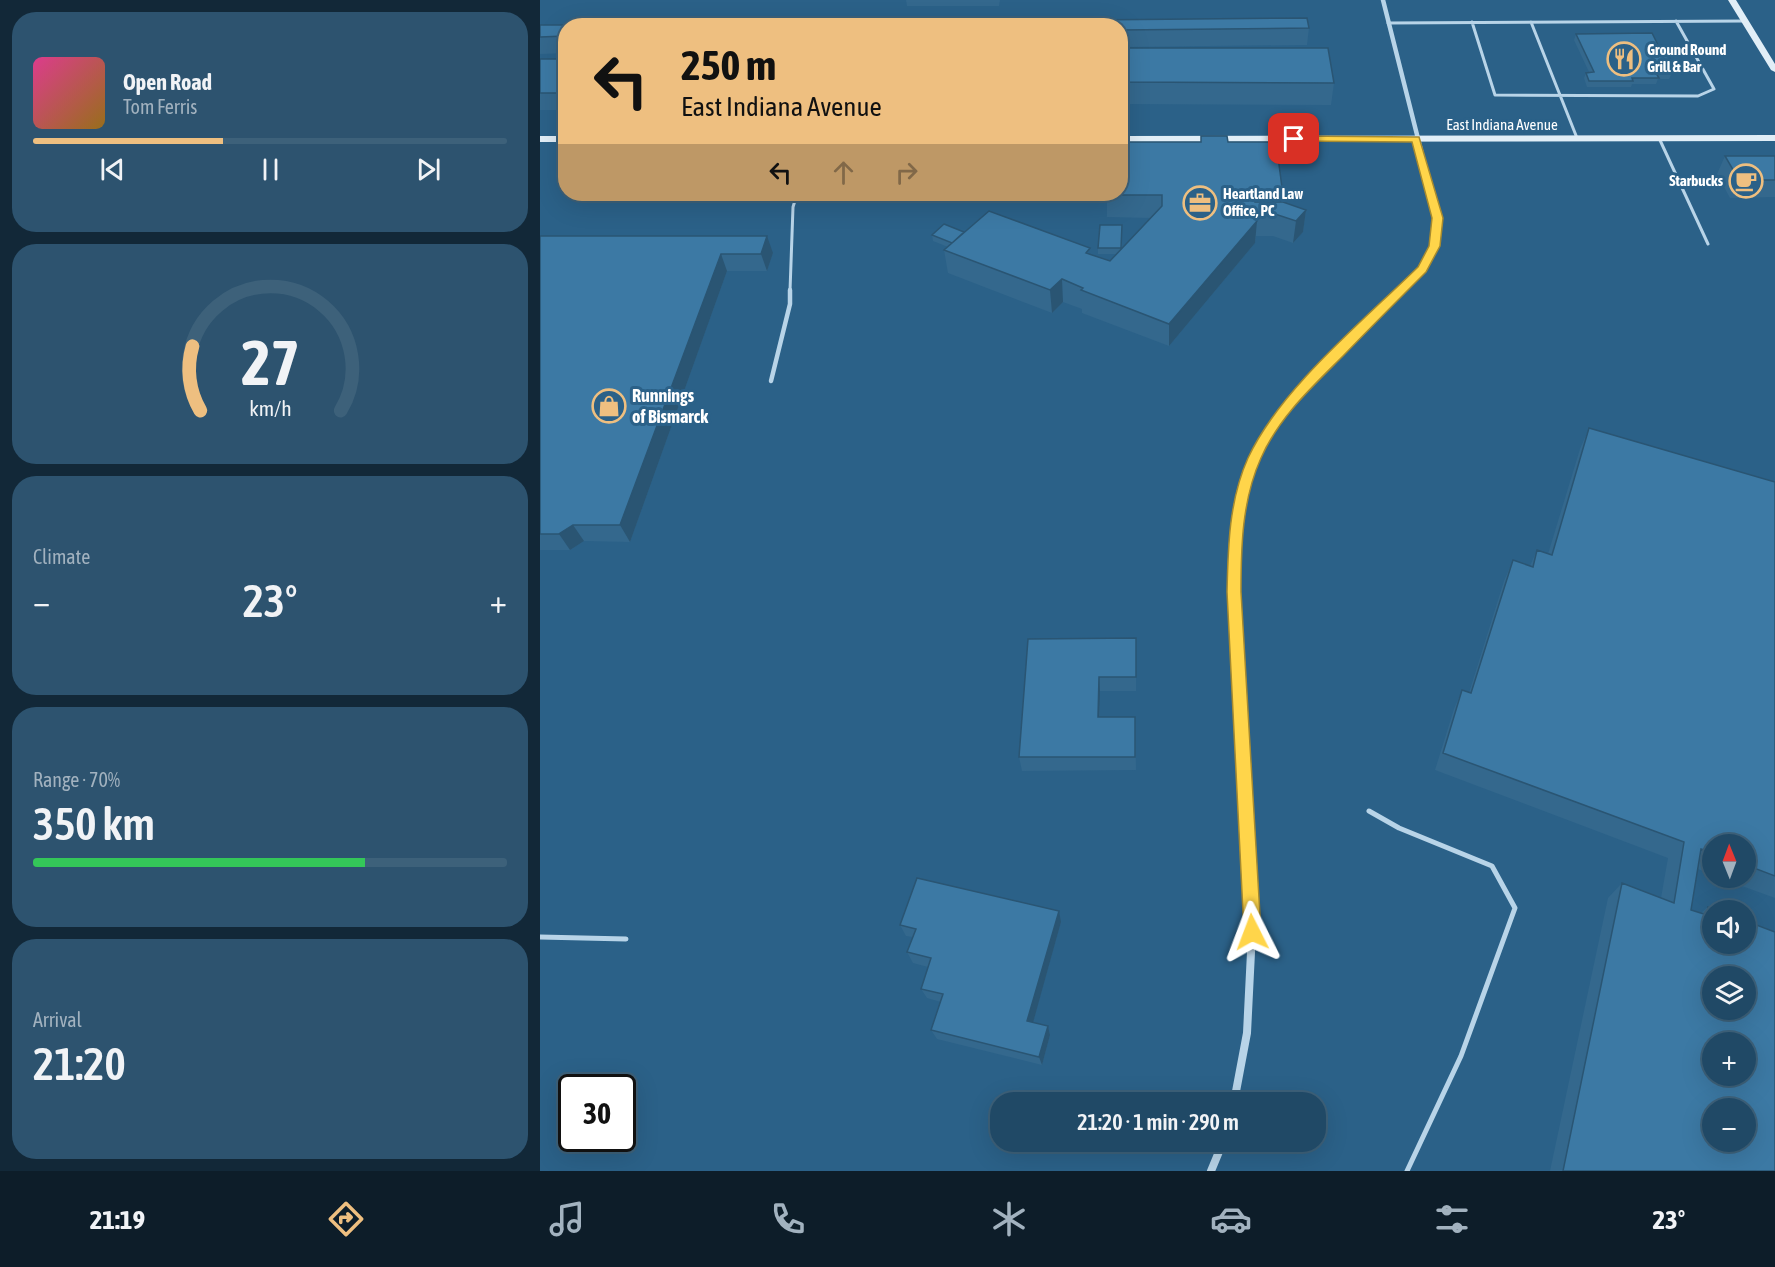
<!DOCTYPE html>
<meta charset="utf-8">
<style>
:root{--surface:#204966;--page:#2d536f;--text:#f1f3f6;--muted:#a2b2bf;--line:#3d617a;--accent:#eebf80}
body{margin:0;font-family:"Asap Condensed",sans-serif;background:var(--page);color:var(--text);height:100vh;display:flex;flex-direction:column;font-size:22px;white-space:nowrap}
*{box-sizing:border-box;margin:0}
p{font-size:20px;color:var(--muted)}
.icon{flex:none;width:33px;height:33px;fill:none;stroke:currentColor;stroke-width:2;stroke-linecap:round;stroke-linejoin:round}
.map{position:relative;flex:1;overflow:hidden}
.drawer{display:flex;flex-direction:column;gap:12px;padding:12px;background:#122838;width:540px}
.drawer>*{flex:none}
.top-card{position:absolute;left:18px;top:18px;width:570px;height:183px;border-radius:24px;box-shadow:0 6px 24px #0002,0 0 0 2px var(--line);background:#eebf80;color:#111;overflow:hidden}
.needle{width:39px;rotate:359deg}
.fabs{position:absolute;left:1162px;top:834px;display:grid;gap:12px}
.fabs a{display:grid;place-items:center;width:54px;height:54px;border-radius:50%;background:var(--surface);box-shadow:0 6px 24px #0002,0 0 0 2px var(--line);font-size:30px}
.speed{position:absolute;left:18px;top:1074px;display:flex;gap:12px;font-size:30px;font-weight:700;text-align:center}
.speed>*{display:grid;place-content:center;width:78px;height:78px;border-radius:50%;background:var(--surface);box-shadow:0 6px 24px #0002,0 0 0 2px var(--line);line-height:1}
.speed .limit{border:3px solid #111;border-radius:9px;background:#fff;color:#111}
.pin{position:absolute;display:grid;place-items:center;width:51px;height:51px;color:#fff;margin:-26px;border-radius:12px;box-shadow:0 3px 9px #0006}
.me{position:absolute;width:66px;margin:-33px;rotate:357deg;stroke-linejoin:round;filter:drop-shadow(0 0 4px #0008)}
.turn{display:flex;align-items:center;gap:21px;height:126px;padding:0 24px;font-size:27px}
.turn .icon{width:78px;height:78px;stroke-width:2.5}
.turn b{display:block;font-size:42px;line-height:51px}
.lanes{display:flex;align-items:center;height:57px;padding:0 24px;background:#0003;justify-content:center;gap:30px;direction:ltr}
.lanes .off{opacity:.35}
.big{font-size:45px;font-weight:600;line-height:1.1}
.drawer .tile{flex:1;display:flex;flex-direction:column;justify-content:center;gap:9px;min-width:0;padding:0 21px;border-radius:24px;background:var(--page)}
.drawer .dial{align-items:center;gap:0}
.dial svg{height:156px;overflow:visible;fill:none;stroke:var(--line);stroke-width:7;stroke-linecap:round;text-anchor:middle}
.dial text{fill:var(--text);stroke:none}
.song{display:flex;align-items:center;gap:18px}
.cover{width:72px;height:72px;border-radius:9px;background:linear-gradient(135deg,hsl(330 70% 55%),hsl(40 70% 35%))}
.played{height:6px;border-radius:3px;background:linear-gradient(90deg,var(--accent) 40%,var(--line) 40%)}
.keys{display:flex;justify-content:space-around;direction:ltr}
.heat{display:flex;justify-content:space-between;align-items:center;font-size:33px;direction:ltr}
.charge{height:9px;border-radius:4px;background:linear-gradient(90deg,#34c759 70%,var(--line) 0)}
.trip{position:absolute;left:450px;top:1092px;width:336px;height:60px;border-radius:24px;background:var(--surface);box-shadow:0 6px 24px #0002,0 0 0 2px var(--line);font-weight:600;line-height:60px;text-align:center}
.tabs{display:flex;height:96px;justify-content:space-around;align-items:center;background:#0d1d29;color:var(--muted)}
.tabs .icon{width:42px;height:42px}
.tabs .active{color:var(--accent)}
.tabs b{font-size:27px;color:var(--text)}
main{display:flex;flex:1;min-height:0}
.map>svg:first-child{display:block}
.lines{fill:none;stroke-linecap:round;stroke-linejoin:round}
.lane-far2{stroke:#b8d4e8;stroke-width:3}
.lane-far1{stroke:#b8d4e8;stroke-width:4.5}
.lane{stroke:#b8d4e8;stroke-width:5}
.street-far2{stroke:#b8d4e8;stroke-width:4.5}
.street-far1{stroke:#b8d4e8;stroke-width:5}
.street{stroke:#b8d4e8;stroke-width:8}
.secondary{fill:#e1eef7;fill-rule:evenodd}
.wall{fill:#34688d}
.shaded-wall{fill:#2a5573}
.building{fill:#3c79a4;stroke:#2a5573;stroke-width:1.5;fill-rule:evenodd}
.route{fill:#ffd54a;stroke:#a68a30;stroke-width:1.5}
.labels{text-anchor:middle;stroke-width:6;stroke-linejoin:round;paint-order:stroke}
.far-poi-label{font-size:15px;font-weight:bold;fill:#fff;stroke:#2b6188;text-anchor:start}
.far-street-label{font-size:15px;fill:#fff;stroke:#2b6188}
.poi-label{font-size:18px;font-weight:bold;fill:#fff;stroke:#2b6188;text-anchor:start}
</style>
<main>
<section class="drawer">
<div class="tile">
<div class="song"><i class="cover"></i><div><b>Open Road</b><p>Tom Ferris</p></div></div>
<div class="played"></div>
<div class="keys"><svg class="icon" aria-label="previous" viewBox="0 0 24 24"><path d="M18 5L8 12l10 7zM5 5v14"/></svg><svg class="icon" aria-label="pause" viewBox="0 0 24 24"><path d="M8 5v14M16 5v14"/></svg><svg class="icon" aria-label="next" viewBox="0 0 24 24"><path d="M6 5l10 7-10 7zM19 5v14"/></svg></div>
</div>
<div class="tile dial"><svg viewBox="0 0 100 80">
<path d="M14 69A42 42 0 1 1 86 69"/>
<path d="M14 69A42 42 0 0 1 10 36" stroke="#eebf80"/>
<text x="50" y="56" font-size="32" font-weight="700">27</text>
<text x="50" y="72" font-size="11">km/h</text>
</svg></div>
<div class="tile"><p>Climate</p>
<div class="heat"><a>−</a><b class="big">23°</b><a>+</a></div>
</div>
<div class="tile"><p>Range · 70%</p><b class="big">350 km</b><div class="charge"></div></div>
<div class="tile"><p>Arrival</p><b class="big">21:20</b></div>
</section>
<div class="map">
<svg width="1235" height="1171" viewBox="0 0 1235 1171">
<rect width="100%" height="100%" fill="#2b6188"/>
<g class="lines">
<path class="lane-far2" d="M932,22L955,95L1158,96L1174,89L1136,21
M991,22L1037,138
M848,23L1205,21
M1119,138L1168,244
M250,291L253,207L257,194"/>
<path class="lane-far1" d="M231,381L250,304V290"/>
<path class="lane" d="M829,811L859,828L952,866L975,908L921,1056L867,1171
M0,937L86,939"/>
<path class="street-far2" d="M843,0L898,218C893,254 885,266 860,291"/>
<path class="street-far1" d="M698,672C695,603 689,536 713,470C716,460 719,449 724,440C756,384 816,335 861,290"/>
<path class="street" d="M694,1102L707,1033L712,932L698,671
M671,1171L683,1142"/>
<path class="secondary" d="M1188,0H1196L1235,64V72L1231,70Z
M1235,135V141L580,142V136Z
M0,136H26V142H0Z"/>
</g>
<path class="wall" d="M366,0H460L459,6H367Z
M0,25L26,26V53L0,54Z
M580,26L769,28L767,45L580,47Z
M1036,34L1118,45L1132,62L1129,68L1132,73L1129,79H1118L1116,84H1092L1091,87H1047L1044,78L1046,73L1049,72L1034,40Z
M580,48L794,83L791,105L580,104Z
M0,59H26V110H0Z
M688,142L743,195L742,202L766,210L763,232L753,243L733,236H716L715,243L629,346L542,313V309L523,302L512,313L408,273L404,250L408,247L393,241L392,235L424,232L551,255L570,261L576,254H558V248L582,231V249L611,218L567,217V194Z
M1185,156H1235V197L1190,198L1177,174Z
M0,236L233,253L227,271H187L90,542L44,541L30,550H0Z
M1049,428L1235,482V898L1180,878H1206V844H1173V875L1158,869L1151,910L1161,913L1168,907L1235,1171H1010L1068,898L1082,883L1121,898L1128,858L895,770L914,709L922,690L929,693L964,581L973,560L990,566L997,550L1008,554L1040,449Z
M488,639L596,653V691H560V717H595L596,770L482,771L479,757Z
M521,922L493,1022L508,1026L510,1035L502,1065L397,1039L391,1030L401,1002L387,998L381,989L388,967L373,963L367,952L373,937L366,936L360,925Z"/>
<path class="shaded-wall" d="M766,210L763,232L753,243L756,221Z
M717,221L715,243L629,346V324Z
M227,236L233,253L227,271L221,254Z
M181,254L187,271L90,542L80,525Z
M522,279L523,302L512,313L510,290Z
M33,525L44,541L30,550L19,534Z
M559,677L560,691L559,731L558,717Z
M519,911L521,922L491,1030L487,1021Z
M508,1026L510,1035L502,1065L499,1057Z"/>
<path class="building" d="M767,18L769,28L580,30V26H548V20Z
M447,20V26H228L229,22Z
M479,23H522L521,26H479Z
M0,25H47L26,26V36L0,37Z
M1112,33L1118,45H1123L1132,62H1126L1132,73H1116L1119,78H1092L1093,81H1049L1046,73L1054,72L1036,34Z
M580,48H788L794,83L580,82Z
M0,59H26V93H0Z
M661,136H687L688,142H736L743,195L714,196L715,202H743L766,210L756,221L735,214H717V221L629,324L541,290L543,288L522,279L510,290L404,250L449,211L550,248L546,253L570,261L622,206V195H566L567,194H580V142H661Z
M1185,156H1235V180H1199Z
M404,224L424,232L412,243L392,235Z
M560,225H582L581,248H558Z
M0,236H227L221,254H181L80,525H33L19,534H0Z
M1049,428L1235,482V876L1206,865V844H1173V853L1161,849L1151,910L1167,915L1168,907L1177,910H1173V944H1206V921L1235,932V1171H1023L1082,883L1134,903L1144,842L903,753L922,690L931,693L973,560L993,567L997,550L1012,555ZM1173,976H1206V1010H1173ZM1173,1042H1206V1076H1173ZM1173,1108H1206V1142H1173Z
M596,638V677H559L558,717H595V757H479L488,639Z
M377,878L519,911L487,1021L508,1026L499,1057L391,1030L403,994L381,989L391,958L367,952L376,929L360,925Z"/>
<path class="route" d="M754,136L879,137L903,218L900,246L886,272C858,300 830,328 803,356C772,387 739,417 721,458C702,500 701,547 701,592L721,932L718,938L712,940L707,938L704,932L687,592C688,547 689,500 708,458C740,389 823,321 878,267L889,246L892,218L872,142L750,141V137Z"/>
<defs>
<g id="restaurant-ring" transform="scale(1.725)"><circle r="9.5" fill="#2b6188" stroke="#eebf80" stroke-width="1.5"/><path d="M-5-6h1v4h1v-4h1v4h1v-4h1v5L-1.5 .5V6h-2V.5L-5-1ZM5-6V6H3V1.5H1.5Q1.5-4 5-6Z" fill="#eebf80"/></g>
<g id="cafe-ring" transform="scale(1.725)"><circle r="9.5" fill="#2b6188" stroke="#eebf80" stroke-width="1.5"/><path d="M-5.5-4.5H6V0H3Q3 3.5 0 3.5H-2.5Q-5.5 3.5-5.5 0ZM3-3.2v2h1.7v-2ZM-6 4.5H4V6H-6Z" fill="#eebf80"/></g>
<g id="office-ring" transform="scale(1.725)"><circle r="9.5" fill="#2b6188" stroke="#eebf80" stroke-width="1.5"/><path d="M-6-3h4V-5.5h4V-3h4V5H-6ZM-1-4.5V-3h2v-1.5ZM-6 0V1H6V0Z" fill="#eebf80"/></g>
<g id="shop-ring" transform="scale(1.725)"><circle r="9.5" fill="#2b6188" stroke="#eebf80" stroke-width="1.5"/><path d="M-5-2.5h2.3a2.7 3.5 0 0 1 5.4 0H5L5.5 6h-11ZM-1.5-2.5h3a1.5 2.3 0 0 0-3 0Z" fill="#eebf80"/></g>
</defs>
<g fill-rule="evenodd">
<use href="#restaurant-ring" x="1084" y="59"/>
<use href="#cafe-ring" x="1206" y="181"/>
<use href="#office-ring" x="660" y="203"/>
<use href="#shop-ring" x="69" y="406"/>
</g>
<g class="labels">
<g class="far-poi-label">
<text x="1107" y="55">Ground Round<tspan x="1107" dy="17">Grill &amp; Bar</tspan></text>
<text x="1183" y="186" text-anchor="end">Starbucks</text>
<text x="683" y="199">Heartland Law<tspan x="683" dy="17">Office, PC</tspan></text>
</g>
<g class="far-street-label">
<text x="962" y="130">East Indiana Avenue</text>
</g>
<g class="poi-label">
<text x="92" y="402">Runnings<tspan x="92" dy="21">of Bismarck</tspan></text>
</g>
</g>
</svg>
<div class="fabs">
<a><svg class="needle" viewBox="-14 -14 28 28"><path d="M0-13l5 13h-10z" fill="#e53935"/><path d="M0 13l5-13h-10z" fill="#a2b2bf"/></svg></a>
<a><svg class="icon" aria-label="sound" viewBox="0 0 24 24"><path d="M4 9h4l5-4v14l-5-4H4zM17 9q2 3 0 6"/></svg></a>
<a><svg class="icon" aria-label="layers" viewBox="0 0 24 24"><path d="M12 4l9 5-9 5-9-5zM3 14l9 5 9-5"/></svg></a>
<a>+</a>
<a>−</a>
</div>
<div class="speed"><div class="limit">30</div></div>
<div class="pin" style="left:754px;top:139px;background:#d93025"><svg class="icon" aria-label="arrive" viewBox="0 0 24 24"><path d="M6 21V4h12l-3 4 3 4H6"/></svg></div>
<svg class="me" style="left:712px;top:932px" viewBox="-20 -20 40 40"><path d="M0-17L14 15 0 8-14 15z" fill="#ffd54a" stroke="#fff" stroke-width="4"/></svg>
<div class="trip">21:20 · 1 min · 290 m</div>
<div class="top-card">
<div class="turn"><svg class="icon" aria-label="left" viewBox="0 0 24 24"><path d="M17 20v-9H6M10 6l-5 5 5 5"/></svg><div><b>250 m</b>East Indiana Avenue</div></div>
<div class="lanes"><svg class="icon" aria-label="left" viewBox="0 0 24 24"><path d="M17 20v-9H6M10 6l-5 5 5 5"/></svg><svg class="icon off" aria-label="ahead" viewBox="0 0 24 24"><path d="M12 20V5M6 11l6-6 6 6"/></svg><svg class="icon off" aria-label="right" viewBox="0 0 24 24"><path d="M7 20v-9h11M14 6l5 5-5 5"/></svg></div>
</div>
</div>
</main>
<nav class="tabs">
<b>21:19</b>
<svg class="icon active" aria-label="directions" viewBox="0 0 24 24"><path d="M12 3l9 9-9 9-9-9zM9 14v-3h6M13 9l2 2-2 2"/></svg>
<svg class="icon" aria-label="music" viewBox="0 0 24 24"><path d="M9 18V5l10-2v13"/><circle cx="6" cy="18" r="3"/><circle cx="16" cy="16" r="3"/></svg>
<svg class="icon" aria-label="phone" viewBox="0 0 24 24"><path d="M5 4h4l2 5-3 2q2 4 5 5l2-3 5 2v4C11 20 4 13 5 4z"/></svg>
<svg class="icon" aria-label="climate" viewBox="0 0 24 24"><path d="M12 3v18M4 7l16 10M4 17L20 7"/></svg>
<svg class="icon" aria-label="car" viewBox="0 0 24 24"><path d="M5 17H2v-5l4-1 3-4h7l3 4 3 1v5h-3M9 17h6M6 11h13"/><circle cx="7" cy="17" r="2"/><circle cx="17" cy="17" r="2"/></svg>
<svg class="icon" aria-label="filters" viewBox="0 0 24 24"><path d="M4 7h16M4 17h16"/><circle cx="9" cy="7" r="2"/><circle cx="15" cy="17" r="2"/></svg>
<b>23°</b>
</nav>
